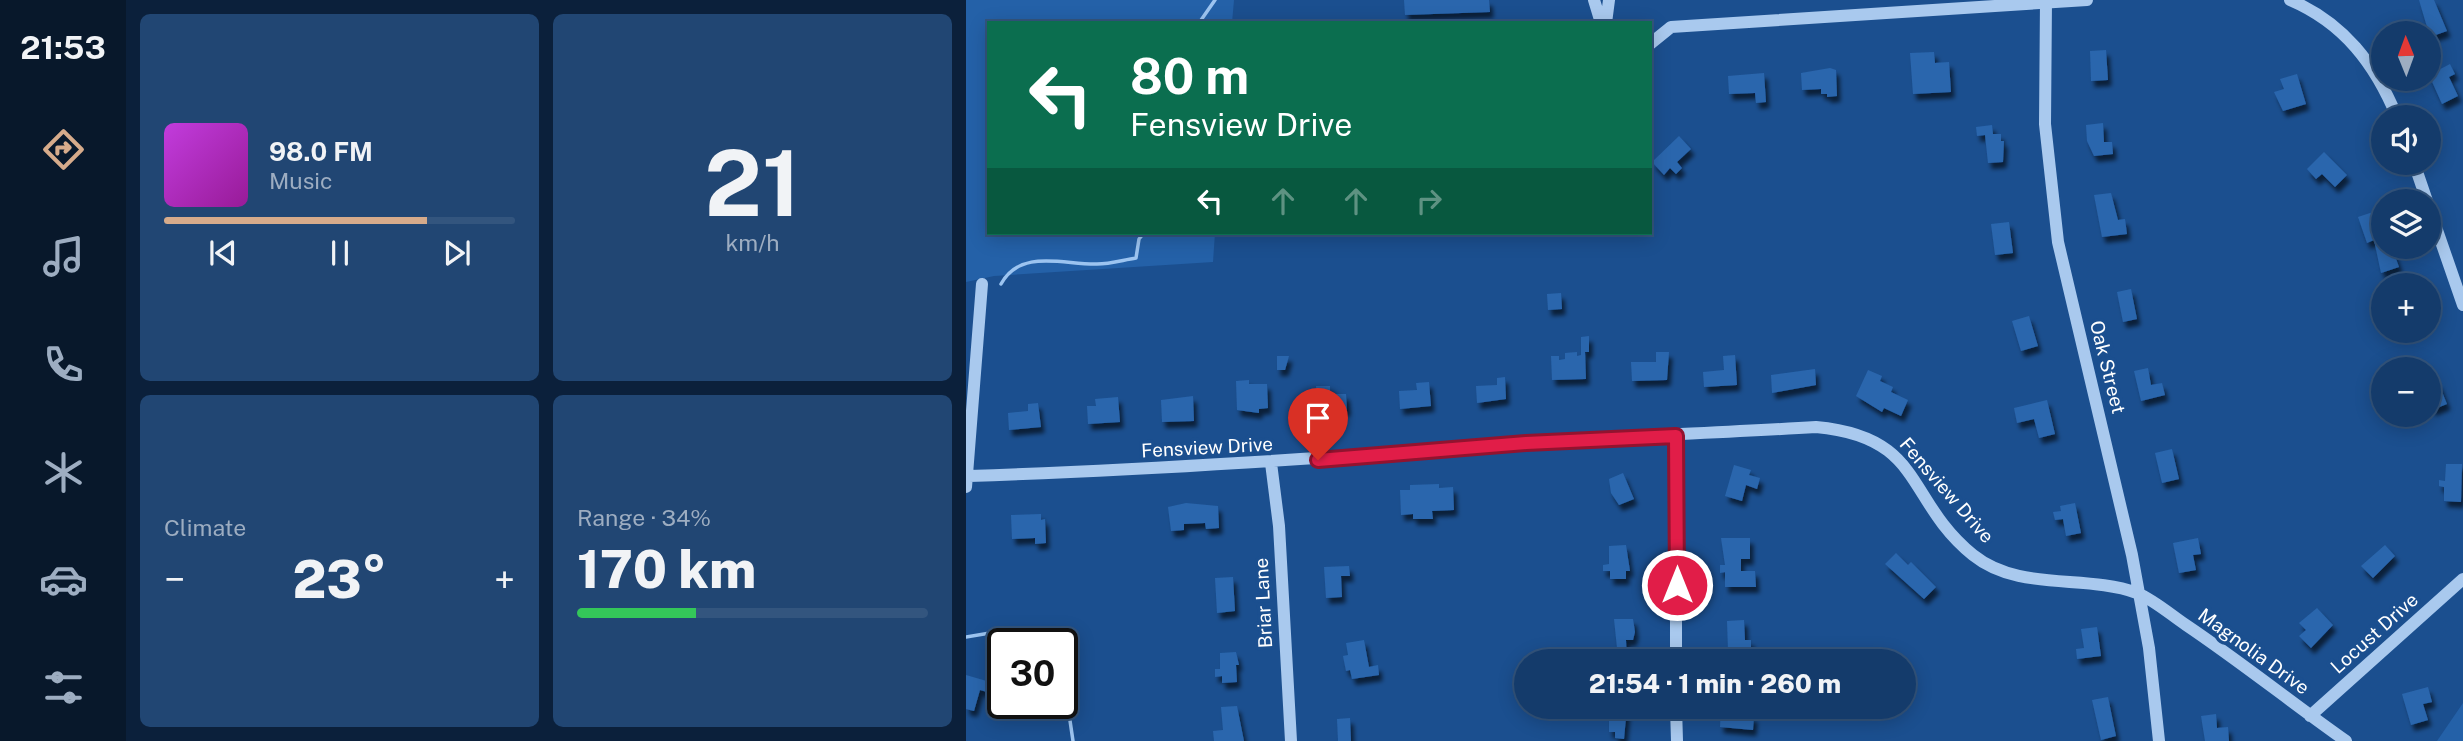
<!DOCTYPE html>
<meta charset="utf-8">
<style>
:root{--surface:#143b6b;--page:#214673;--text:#f1f3f6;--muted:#9dadc1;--line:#33557e;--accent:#d6ab8b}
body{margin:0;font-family:"Public Sans",sans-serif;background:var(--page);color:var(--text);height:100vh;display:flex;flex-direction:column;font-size:26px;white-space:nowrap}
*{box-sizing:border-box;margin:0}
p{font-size:23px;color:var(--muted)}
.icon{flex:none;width:38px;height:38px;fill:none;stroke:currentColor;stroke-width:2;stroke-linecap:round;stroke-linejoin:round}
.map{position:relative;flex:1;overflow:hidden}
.drawer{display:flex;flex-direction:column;gap:14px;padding:14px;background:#0b203b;width:840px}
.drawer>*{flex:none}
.banner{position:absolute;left:21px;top:21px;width:665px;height:214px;border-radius:0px;box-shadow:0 4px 18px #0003,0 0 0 2px var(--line);background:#0b6e4f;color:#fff;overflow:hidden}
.needle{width:46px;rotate:359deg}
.fabs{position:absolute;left:1405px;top:21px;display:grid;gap:14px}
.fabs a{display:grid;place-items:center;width:70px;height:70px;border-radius:50%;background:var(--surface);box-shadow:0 4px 18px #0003,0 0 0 2px var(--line);font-size:35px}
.speed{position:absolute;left:21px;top:628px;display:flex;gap:14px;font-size:35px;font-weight:700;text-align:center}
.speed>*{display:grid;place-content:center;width:91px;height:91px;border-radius:50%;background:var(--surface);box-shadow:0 4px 18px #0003,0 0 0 2px var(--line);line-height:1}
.speed .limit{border:4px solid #111;border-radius:10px;background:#fff;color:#111}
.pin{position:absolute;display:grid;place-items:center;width:60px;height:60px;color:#fff;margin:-72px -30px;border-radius:50% 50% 50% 0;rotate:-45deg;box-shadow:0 0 7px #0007}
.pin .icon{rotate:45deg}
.me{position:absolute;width:77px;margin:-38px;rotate:0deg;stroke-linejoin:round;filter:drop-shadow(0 0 5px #0008)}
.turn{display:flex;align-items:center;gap:24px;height:147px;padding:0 28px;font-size:32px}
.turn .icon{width:91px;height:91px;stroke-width:2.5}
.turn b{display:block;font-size:49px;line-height:60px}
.lanes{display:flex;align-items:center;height:66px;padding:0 28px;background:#0003;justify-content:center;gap:35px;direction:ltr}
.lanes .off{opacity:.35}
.big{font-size:52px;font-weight:800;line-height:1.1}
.drawer .tile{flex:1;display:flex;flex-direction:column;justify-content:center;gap:10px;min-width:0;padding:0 24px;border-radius:10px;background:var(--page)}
.drawer .dial{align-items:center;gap:0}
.dial b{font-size:91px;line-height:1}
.song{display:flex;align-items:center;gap:21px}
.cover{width:84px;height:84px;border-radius:10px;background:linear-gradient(135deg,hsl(290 70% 55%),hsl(300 70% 35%))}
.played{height:7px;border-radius:4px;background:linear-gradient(90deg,var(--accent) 75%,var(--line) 75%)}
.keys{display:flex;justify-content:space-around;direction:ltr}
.heat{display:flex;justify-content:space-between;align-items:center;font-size:38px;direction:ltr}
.charge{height:10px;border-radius:5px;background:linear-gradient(90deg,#34c759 34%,var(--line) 0)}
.drawer .tiles{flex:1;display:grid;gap:14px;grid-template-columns:repeat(2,1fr)}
.trip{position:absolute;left:548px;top:649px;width:402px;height:70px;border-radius:35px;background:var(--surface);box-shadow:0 4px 18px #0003,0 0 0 2px var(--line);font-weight:800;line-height:70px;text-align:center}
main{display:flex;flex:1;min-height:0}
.tab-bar{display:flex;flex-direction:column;width:126px;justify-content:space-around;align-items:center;background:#08182b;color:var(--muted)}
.tab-bar .icon{width:49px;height:49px}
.tab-bar .on{color:var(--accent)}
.tab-bar b{font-size:32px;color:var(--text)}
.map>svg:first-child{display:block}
.green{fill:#2461a8}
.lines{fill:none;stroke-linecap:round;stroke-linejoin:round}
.stream{stroke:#9cc4f0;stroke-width:3.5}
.building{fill:#2a66ad;filter:url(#shadow)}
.minor{stroke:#a9c9ee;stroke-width:12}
.route-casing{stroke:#92132f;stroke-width:18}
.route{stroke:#e11d48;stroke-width:12}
.labels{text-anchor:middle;stroke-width:7;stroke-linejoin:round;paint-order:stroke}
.street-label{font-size:19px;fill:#fff;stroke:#1b4f8f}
</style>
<main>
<nav class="tab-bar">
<b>21:53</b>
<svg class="icon on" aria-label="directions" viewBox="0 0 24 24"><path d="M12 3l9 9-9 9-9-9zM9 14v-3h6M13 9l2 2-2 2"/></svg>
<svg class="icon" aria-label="music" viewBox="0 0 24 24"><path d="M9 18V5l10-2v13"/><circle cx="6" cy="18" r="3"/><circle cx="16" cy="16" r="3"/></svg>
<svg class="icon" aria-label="phone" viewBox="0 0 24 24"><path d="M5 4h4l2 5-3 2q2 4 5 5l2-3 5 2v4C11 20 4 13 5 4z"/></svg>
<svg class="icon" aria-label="climate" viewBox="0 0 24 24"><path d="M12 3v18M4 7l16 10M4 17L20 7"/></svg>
<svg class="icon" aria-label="car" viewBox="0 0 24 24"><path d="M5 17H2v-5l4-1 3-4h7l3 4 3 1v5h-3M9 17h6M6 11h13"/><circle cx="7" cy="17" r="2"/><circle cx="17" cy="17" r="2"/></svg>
<svg class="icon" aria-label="filters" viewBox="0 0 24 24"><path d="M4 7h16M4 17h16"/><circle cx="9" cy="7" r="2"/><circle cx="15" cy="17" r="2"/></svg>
</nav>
<section class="drawer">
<div class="tiles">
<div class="tile">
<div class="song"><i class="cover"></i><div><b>98.0 FM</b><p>Music</p></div></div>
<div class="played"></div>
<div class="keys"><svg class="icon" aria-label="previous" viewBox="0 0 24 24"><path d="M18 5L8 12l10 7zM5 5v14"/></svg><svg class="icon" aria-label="pause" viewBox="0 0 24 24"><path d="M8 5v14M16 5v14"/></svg><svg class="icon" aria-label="next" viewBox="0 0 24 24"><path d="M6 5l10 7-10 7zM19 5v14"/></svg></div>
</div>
<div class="tile dial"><b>21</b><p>km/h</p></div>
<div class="tile"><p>Climate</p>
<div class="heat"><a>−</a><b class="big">23°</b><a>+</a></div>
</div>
<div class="tile"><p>Range · 34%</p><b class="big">170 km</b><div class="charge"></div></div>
</div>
</section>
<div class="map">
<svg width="1497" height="741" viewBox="0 0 1497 741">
<defs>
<filter id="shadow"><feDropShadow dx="3.5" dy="6" stdDeviation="2" flood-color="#0009"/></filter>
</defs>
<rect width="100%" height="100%" fill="#1b4f8f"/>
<path class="green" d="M0,0H268L266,23H23V233H249L247,262L28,276L0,282Z
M1497,703V741H1471Z"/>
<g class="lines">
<path class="stream" d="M233,23L249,0
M35,284C55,248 98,265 131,264C144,264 157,260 170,258L173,239L178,233
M0,637L24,633L77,644
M96,666L107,741"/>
</g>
<path class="building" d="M438,0H523L524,12L439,15Z
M1453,0H1468L1481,31L1464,37Z
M1140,50L1142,80L1125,81L1124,51Z
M968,52L969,63L983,62L985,92L947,94L944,53Z
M1484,64L1489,74L1483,77L1492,96L1476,104L1463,75Z
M864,68L870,70L871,96L861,97V94H855V89L836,90L835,73Z
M798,73L800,102L790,103L789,93L763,94L762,76Z
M1331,74L1340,104L1317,111L1308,92L1318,89L1314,79Z
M1137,123L1138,142H1146L1147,154L1128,156L1121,141L1120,125Z
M1026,125L1027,134H1035V141H1038L1037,162L1022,163L1019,135L1011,136L1010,127Z
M713,136L725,149L711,162L716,168L710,174L704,168L698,175L686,162Z
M1358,152L1381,175L1369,187L1356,174L1350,179L1341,169Z
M1145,193L1152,220L1159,219L1161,234L1136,237L1128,195Z
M1410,211L1418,232V247H1426L1433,267L1415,273L1408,240L1401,243L1392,217Z
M1043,222L1047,253L1029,255L1025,224Z
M1165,289L1171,319L1157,322L1151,292Z
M595,293L596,309L582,310L581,294Z
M1063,316L1072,346L1055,351L1046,321Z
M623,336V352H619L620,379L586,380L585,356H593V360L599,359V353L611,352V356L615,355V337Z
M690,352H703L701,380L666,381L665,362H690Z
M769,355L771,385L738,387L737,372L758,370L757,356Z
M311,356H323L319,370H311Z
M1182,368L1185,385L1196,383L1199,395L1175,401L1168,371Z
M849,369L850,385L806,393L805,375Z
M902,370L916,376L914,381L927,387L925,392L942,400L935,416L918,408L916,412L890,396Z
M539,377L540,399L511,403L510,386L531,385V378Z
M1466,377L1468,384L1472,382L1481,404L1466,410L1463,402V378Z
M283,380V384H301L302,408L293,409V413L271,410L270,381Z
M463,382L465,406L434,409L433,391L451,390L450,383Z
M350,386H364V394H380L381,410L351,411Z
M227,396L228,421L196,422L195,400Z
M152,397L154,422L122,424L121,406H130L129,399Z
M1081,400L1089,434L1073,438L1068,419L1051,423L1048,408Z
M72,403L75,427L43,430L42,413L62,411V404Z
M1206,449L1213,479L1196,483L1189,453Z
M1480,464H1496L1495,502L1478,501V487L1473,486V480L1479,481Z
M768,465L785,470L783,475L794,478L791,489L780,485L776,501L759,496Z
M657,473L668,499L653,505L645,493L643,479Z
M473,484V488L487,487L488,510L466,511L467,519H447V514L435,515L434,490H444V485Z
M220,503L252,506L253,528L240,529L239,523L218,524V530L205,531L202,507Z
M1109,503L1115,533L1100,536L1097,519L1089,520L1087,512L1095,511L1094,506Z
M75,514V520L79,519L80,543L69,544V538L46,539L45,515Z
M755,538H784V559H775V571H789L790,587H759V572L754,573V565H759Z
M1232,538L1235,554L1227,555L1230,570L1213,573L1207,543Z
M660,545L664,571H660V579H644V571H637V565L643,564V546Z
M1419,545L1429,556L1407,578L1395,566Z
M930,553L942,565L945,562L970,587L958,599L919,564Z
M383,566L384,576H375L376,597L360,598L358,567Z
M267,577L269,611L251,613L249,578Z
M1351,608L1367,625L1345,648L1333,636L1340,630L1333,623Z
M648,619H667L669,632L667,640H660L661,662H646L647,648H651Z
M778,620L779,640H785V653L762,651L761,621Z
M1131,627L1135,656L1111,659L1110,649L1118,648L1115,629Z
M398,640L403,667L412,665L413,675L386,679L384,670L380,671L377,656L382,655L380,643Z
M270,652L273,665H270L271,682L256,683V676L249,677V669H254V653Z
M0,675L24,682L21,692L14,690L8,711L0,709Z
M1462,687L1466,702L1457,704L1462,720L1445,725L1436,694Z
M1142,697L1150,736L1135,740L1126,700Z
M271,706L278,741H248L247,731L257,730L255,707Z
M643,707H661L658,739L649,738V732H643Z
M755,707H770V715L788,716L787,730L754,727Z
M1250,714L1251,728L1262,727L1263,741H1239L1235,716Z
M384,718L385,741H372L371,719Z"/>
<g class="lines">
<path class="minor" d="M628,0L635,23
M1080,0L1079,124L1092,242L1166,555L1183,648L1193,741
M1324,0C1378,23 1409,64 1431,117
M640,23L643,0
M684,44L705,27L1121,0
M1448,163L1461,201
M1463,207L1497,305
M710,436V662
M305,463L313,526L325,741
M3,476C189,470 373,457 559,443C655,436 753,433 850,427C959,437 939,500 1007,555C1053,592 1119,574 1171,593C1188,600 1205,615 1220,625C1275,662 1326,703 1380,741
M0,487L16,284
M710,707L711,741
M1344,716L1497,579"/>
</g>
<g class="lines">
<g class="route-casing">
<path id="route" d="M352,460L560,443L710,436L711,585"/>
</g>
<use href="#route" class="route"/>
</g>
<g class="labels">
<g class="street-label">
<text transform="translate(1142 367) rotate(76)" y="7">Oak Street</text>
<text transform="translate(241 447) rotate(-3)" y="7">Fensview Drive</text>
<text transform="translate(981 490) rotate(49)" y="7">Fensview Drive</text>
<text transform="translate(297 603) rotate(-93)" y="7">Briar Lane</text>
<text transform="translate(1408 633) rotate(-42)" y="7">Locust Drive</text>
<text transform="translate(1288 651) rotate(36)" y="7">Magnolia Drive</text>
</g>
</g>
</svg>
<div class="fabs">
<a><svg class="needle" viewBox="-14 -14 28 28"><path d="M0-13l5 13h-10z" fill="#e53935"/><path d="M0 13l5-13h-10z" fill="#9dadc1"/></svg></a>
<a><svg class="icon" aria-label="sound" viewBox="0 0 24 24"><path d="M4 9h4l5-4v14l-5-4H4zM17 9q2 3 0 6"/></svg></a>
<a><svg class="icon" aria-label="layers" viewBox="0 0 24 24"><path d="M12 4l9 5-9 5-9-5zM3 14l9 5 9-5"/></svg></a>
<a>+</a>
<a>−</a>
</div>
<div class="speed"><div class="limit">30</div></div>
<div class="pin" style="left:352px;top:460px;background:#d93025"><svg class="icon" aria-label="arrive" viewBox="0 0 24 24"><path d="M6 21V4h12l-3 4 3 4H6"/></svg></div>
<svg class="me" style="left:711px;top:585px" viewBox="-20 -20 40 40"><circle r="17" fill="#e11d48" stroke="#fff" stroke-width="3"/><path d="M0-11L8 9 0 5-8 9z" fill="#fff"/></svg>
<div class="trip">21:54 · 1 min · 260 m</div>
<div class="banner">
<div class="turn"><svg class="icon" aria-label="left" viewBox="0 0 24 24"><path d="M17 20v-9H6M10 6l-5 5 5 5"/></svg><div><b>80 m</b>Fensview Drive</div></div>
<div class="lanes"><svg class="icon" aria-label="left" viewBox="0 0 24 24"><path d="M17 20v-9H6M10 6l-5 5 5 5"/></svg><svg class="icon off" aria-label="ahead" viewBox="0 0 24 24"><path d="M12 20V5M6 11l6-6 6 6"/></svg><svg class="icon off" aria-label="ahead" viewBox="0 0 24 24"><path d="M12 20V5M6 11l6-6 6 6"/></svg><svg class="icon off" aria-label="right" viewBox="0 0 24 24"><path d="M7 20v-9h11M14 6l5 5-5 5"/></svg></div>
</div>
</div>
</main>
